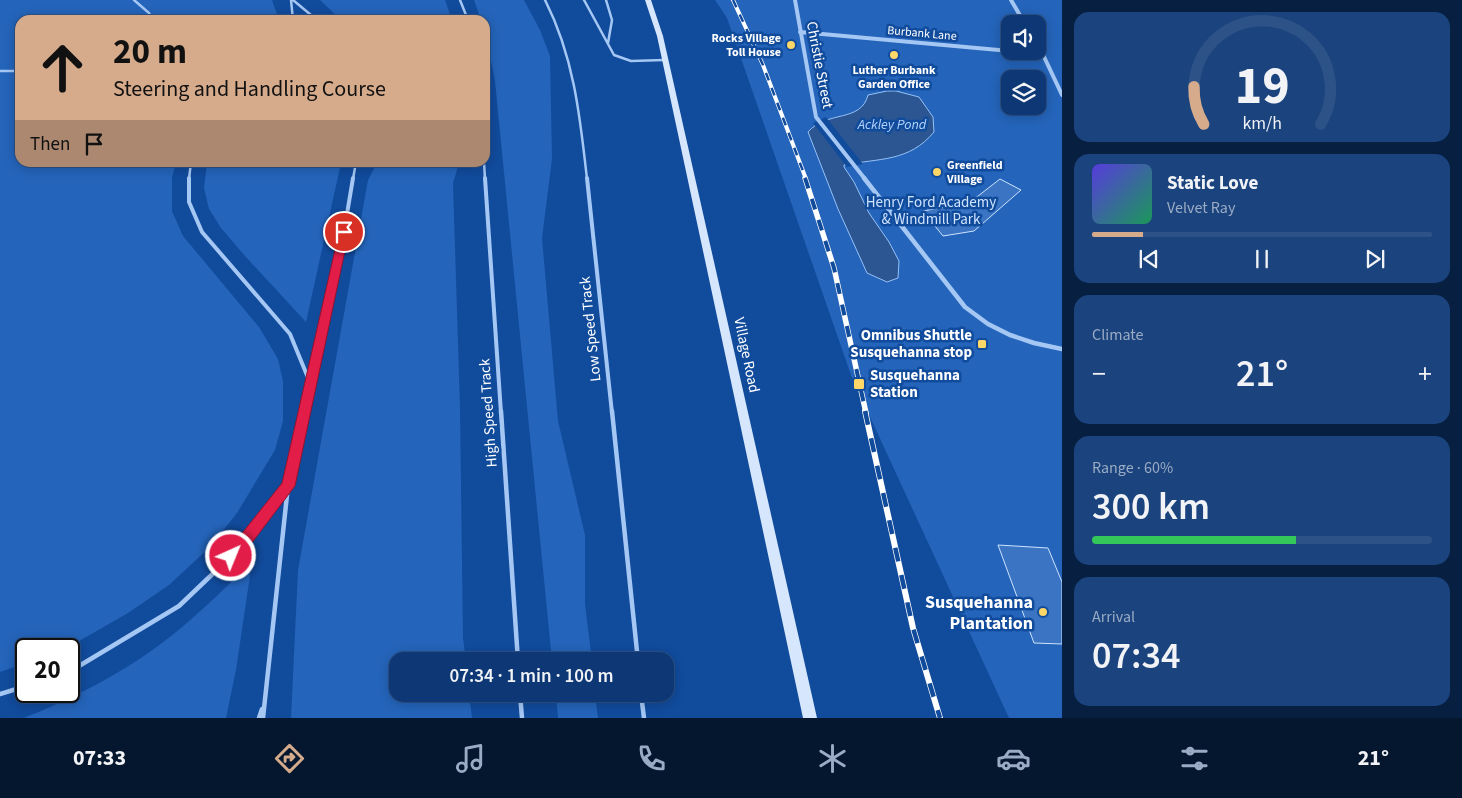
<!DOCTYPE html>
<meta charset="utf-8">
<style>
:root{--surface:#0d3875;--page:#1b437d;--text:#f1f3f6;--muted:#9aacc5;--line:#2d5287;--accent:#d6ab8b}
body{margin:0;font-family:"Source Sans 3",sans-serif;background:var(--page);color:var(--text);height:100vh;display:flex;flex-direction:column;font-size:19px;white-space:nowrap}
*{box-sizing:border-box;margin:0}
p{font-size:16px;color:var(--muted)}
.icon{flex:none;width:28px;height:28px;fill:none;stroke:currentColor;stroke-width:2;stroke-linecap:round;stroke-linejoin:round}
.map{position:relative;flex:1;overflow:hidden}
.sheet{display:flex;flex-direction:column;gap:12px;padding:12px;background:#071f40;width:400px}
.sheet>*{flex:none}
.hud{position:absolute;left:15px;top:15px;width:475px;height:152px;border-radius:15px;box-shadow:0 2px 12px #0003,0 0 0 1px var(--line);background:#d6ab8b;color:#111;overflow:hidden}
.fabs{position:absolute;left:1001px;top:15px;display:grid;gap:10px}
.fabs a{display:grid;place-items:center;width:45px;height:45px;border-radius:10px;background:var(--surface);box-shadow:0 2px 12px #0003,0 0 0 1px var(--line);font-size:25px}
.speed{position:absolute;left:15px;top:638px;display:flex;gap:10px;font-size:25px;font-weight:700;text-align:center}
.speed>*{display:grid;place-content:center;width:65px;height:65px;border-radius:50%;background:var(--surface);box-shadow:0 2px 12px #0003,0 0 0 1px var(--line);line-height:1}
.speed .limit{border:2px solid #111;border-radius:8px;background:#fff;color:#111}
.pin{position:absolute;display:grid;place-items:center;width:42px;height:42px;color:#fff;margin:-21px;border:2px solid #fff;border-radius:50%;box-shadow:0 1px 5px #0007}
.me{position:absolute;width:55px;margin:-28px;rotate:44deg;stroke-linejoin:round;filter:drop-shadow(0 0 4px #0008)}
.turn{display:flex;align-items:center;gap:18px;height:105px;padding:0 15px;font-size:22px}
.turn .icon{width:65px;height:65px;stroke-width:2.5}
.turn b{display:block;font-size:35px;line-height:42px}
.then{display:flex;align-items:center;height:48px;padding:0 15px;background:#0003;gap:10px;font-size:19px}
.big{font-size:38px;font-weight:600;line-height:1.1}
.sheet .widget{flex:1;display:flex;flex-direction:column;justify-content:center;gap:8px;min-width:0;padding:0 18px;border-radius:15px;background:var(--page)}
.sheet .dial{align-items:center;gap:0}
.dial svg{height:130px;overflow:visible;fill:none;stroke:var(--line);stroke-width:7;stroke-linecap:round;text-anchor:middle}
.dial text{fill:var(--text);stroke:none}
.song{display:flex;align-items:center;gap:15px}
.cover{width:60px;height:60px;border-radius:8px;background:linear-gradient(135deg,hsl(250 70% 55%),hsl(150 70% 35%))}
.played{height:5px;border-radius:2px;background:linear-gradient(90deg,var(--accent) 15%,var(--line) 15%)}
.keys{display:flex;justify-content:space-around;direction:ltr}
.heat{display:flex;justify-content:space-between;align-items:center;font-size:28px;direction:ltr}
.charge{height:8px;border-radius:4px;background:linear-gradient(90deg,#34c759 60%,var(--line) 0)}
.trip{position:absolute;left:389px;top:652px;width:285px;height:50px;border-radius:15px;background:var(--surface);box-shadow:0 2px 12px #0003,0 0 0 1px var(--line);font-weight:600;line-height:50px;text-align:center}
.menu{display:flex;height:80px;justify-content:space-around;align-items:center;background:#05162f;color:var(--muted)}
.menu .icon{width:35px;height:35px}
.menu .on{color:var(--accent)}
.menu b{font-size:22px;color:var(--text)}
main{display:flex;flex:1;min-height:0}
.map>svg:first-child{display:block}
.green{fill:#2464ba;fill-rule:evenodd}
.water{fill:#2c5692;stroke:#97c2f8}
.pier{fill:#114b9c}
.building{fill:#3a74c3;stroke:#cee3fe}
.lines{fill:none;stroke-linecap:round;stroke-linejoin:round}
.lane-far2{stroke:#a5c7f4;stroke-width:2.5}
.lane-far1{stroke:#a5c7f4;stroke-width:4}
.lane{stroke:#a5c7f4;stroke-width:4.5}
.street-far1{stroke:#a5c7f4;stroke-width:4}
.street{stroke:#a5c7f4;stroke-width:4.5}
.secondary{fill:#d5e6fd;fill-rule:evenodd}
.rail-far2-casing{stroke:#fff;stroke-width:4}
.rail-far1-casing{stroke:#fff;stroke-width:5.5}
.rail-casing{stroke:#fff;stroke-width:6}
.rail-far2{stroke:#114b9c;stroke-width:2.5;stroke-dasharray:8;stroke-linecap:butt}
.rail-far1{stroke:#114b9c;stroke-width:4;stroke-dasharray:11;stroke-linecap:butt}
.rail{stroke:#114b9c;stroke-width:4.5;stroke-dasharray:14;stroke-linecap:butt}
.route{fill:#e11d48;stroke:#92132f}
.poi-dot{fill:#ffd769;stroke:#114b9c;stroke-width:2}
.labels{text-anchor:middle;stroke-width:5;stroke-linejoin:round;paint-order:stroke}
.far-street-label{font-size:12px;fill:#fff;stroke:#114b9c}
.far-poi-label{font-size:12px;font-weight:bold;fill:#fff;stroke:#114b9c;text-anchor:end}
.far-water-label{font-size:14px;font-style:italic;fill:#b2d2fb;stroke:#114b9c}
.street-label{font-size:15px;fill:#fff;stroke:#114b9c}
.park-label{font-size:15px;fill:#cee3fe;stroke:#114b9c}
.poi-label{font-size:15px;font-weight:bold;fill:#fff;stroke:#114b9c;text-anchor:end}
.near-poi-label{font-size:18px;font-weight:bold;fill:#fff;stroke:#114b9c;text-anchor:end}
</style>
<main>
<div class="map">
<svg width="1062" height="718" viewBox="0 0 1062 718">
<rect width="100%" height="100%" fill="#114b9c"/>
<path class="green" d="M0,0H272L279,20H20V162L176,163L172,177V211L183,236L259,327L278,359L283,381V421L275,450L237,513L210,547L169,585L128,613L67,648L26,649V663L0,672Z
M320,0H445L452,20H341Z
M474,0H524L540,30L550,56L552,159L542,238L558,421L585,535V604L592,661H552L495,81C492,61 485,40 485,20H481Z
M715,0H1062V718H1009L852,378L727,18ZM1010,24H1038V51H1010ZM1010,79H1038V106H1010Z
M207,163H341L306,322L245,256L221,228L209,209L204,188Z
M377,163H459L453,183L460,408L463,638L466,661H398V694H469L472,718H291L298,570L368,180Z
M252,562L236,670L226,718H24C71,699 117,676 158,646C192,621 222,591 252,562Z
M556,694H595L598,718H558Z"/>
<path class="water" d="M887,91H896L919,97L933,117L934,132C909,162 880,158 844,165V167L854,182L869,213L889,242L899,261L898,278L887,282L867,273L838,209L808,132C827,110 861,123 868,95Z"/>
<path class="pier" d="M826,117L863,164L847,167L813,123Z"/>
<path class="building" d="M1000,179L1021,190L974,231L943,236L923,211L969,203Z
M998,545L1048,548L1062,582V644L1034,643Z"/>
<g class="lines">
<path class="lane-far2" d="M134,0L149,13L153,20
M291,0L293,20
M293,0L317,20
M460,0L468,20
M545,0C574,57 580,116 587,179
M584,0L614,55L631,61L664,60
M606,0L612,20L608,43
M0,71H20
M484,162L485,179
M189,179L191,162
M353,179L356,162"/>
<path class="lane-far1" d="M189,178V202L202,232L290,334L311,385
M485,178L501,413
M587,178L612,413
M304,413L344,232L353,178"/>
<path class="lane" d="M501,411L518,661
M612,411L638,661
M69,672L179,606L244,544L287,488
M0,694L26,686
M520,694L522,718
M641,694L644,718
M259,718L262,709
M263,718L288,486L304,411"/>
<path class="street-far1" d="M795,0L816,117L865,179
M1011,0L1025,24
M800,32L1043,54
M1038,44L1062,95"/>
<path class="street" d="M864,178L965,307L988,324L1010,335L1034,343L1062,349"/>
<path class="secondary" d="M645,0H651L663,36L817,718H803L657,36Z"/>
<g class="rail-far2-casing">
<path id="rail-far2" d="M733,0L763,65L806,179"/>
</g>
<g class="rail-far1-casing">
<path id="rail-far1" d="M805,178L834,268L866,413"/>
</g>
<g class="rail-casing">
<path id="rail" d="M865,411L913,628L940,718"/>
</g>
<use href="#rail-far2" class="rail-far2"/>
<use href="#rail-far1" class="rail-far1"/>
<use href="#rail" class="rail"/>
</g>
<path class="route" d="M344,228L349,232L295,486L248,548L235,561L231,563L226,561L224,556L282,483L339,232Z"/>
<g class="poi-dot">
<circle cx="791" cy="45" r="5"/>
<circle cx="894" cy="55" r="5"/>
<circle cx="937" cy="172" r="5"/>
<rect x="977" y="339" width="10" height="10" rx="2.5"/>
<rect x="853" y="378" width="12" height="12" rx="2.5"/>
<circle cx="1043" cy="612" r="5"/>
</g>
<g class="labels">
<g class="far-street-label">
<text transform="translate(922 33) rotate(5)" y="4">Burbank Lane</text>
</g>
<g class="far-poi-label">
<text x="781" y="42">Rocks Village<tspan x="781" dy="14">Toll House</tspan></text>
<text x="894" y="74" text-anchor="middle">Luther Burbank<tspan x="894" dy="14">Garden Office</tspan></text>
<text x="947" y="169" text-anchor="start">Greenfield<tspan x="947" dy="14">Village</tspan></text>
</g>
<g class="far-water-label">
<text x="892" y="129">Ackley Pond</text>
</g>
<g class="street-label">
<text transform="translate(820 65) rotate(79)" y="5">Christie Street</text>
<text transform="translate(590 329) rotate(-96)" y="5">Low Speed Track</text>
<text transform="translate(747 355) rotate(78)" y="5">Village Road</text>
<text transform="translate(488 413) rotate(-94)" y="5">High Speed Track</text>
</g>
<g class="park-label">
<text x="931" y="207">Henry Ford Academy<tspan x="931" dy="17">&amp; Windmill Park</tspan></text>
</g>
<g class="poi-label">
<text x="972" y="340">Omnibus Shuttle<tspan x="972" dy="17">Susquehanna stop</tspan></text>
<text x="870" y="380" text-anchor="start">Susquehanna<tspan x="870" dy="17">Station</tspan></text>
</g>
<g class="near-poi-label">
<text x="1033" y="608">Susquehanna<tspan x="1033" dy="21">Plantation</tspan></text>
</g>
</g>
</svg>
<div class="fabs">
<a><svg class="icon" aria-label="sound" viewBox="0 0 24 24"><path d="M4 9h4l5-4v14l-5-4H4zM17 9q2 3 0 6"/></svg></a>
<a><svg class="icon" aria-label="layers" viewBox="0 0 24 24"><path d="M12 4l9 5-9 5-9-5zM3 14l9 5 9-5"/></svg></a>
</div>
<div class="speed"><div class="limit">20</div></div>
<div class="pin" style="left:344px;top:232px;background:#d93025"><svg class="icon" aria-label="arrive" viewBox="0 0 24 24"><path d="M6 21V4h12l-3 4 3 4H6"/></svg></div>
<svg class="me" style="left:231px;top:556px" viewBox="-20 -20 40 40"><circle r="17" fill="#e11d48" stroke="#fff" stroke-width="3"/><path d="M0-11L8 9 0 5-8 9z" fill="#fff"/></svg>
<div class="trip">07:34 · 1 min · 100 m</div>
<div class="hud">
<div class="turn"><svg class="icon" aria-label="ahead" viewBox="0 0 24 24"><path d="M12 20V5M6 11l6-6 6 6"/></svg><div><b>20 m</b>Steering and Handling Course</div></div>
<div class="then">Then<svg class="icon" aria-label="arrive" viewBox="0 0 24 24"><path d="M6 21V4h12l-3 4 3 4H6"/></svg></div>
</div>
</div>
<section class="sheet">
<div class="widget dial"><svg viewBox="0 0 100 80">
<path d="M14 69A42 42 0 1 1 86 69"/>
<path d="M14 69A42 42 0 0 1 8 46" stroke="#d6ab8b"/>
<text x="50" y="56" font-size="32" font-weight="700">19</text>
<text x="50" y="72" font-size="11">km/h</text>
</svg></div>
<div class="widget">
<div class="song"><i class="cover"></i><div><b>Static Love</b><p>Velvet Ray</p></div></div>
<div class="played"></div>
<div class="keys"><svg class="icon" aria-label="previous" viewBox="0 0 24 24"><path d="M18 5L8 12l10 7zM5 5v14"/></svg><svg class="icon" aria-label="pause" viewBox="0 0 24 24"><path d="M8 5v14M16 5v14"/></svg><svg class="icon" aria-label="next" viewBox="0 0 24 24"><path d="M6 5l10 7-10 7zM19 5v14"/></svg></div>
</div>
<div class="widget"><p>Climate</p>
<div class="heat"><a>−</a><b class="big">21°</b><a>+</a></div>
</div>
<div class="widget"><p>Range · 60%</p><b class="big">300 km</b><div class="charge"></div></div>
<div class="widget"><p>Arrival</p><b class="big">07:34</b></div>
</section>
</main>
<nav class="menu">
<b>07:33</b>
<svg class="icon on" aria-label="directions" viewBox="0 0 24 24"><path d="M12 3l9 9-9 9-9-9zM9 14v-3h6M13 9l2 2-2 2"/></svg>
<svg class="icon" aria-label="music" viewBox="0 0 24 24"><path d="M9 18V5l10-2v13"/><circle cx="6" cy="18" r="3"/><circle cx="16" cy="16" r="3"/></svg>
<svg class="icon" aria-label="phone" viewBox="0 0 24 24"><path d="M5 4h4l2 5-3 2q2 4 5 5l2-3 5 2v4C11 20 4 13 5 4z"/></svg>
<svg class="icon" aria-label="climate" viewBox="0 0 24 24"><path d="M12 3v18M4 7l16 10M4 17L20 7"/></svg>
<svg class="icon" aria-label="car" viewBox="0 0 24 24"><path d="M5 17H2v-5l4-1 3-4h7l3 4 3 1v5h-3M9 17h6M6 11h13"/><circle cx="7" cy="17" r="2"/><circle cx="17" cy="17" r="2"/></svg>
<svg class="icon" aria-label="filters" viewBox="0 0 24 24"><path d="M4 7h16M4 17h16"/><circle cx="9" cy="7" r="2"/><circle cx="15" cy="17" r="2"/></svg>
<b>21°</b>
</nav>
